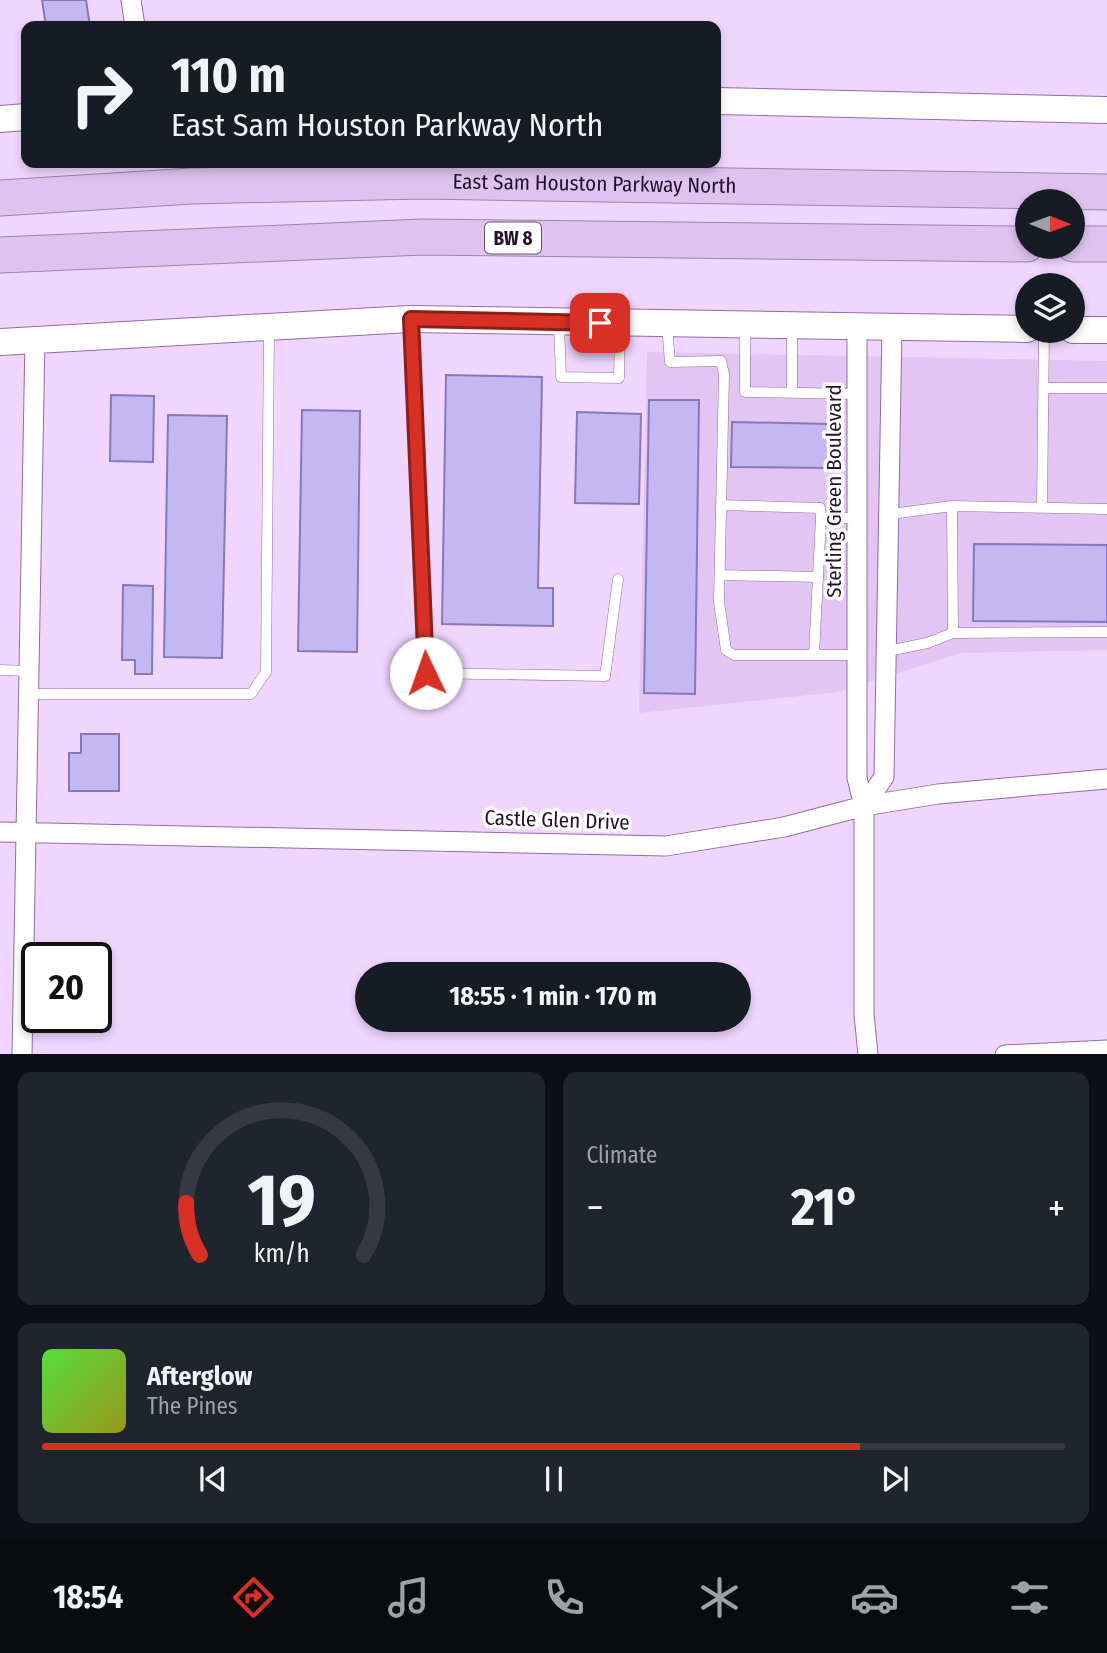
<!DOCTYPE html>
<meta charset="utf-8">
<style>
:root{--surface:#171b24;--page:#20242c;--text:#f1f3f6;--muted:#9ea1a6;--line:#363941;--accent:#d93025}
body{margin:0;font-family:"Fira Sans Condensed",sans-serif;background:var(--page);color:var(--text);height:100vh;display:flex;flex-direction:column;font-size:26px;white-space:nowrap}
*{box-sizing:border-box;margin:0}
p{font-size:23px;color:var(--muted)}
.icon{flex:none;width:38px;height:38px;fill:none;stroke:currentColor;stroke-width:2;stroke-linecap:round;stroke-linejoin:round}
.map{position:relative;height:1054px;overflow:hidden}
.panel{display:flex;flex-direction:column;gap:18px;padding:18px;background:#0d0f14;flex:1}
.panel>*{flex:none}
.top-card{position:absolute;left:21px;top:21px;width:700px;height:147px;border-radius:14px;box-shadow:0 4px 10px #0003;background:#171b24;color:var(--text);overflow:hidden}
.needle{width:46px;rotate:91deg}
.controls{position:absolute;left:1015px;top:189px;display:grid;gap:14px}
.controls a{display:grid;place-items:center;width:70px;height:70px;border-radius:50%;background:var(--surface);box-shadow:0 4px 10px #0003;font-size:35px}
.speed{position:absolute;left:21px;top:942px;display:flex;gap:14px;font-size:35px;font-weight:700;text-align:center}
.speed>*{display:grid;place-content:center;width:91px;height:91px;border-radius:50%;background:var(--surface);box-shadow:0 4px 10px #0003;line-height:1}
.speed .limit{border:4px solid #111;border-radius:10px;background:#fff;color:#111}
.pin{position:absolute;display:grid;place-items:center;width:60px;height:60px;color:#fff;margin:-30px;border-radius:14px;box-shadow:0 4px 10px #0006}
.me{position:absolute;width:77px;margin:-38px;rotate:357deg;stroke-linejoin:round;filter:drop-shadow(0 0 5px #0008)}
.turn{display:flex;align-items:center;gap:24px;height:147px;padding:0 35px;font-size:32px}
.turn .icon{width:91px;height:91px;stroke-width:2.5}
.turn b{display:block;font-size:49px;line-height:60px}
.big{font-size:52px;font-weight:700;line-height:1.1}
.panel .card{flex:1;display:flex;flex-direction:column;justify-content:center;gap:10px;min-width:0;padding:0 24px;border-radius:14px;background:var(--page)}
.panel .dial{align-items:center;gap:0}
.dial svg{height:182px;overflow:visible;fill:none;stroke:var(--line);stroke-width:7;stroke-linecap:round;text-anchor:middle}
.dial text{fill:var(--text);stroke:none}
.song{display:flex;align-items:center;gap:21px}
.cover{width:84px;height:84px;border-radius:10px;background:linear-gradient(135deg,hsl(110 70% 55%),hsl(60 70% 35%))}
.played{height:7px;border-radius:4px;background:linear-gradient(90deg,var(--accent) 80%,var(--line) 80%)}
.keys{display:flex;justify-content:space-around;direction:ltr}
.heat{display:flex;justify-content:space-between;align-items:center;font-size:38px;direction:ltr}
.panel .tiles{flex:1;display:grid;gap:18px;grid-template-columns:1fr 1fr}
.card:last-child{grid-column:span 2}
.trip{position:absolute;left:355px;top:962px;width:396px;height:70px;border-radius:35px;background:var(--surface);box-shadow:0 4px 10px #0003;font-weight:700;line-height:70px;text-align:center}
.tabs{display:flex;height:112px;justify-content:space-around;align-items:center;background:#090b0e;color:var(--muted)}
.tabs .icon{width:49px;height:49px}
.tabs .current{color:var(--accent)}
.tabs b{font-size:32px;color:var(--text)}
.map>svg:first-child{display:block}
.built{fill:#e2c5f2}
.building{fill:#c4b8f2;stroke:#8777bc;stroke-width:2}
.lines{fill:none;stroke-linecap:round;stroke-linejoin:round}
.service-casing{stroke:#936aa8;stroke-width:11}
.minor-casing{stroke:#936aa8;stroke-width:21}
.secondary-casing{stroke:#936aa8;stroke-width:28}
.motorway-casing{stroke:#9d84aa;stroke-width:37}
.service{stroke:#fff;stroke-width:10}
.minor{stroke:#fff;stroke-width:19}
.secondary{stroke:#fff;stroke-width:26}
.motorway{stroke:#dfc2ef;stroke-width:35}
.route-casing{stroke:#8d1f18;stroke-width:18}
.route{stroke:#d93025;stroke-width:12}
.labels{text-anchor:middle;stroke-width:7;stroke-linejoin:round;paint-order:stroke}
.shield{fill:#fff;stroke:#64596a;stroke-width:2}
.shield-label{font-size:19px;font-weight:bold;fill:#22122a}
.street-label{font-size:21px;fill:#22122a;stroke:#fff}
</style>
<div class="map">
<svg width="1107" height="1055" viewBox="0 0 1107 1055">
<rect width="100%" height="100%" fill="#f0d6ff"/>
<path class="built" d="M647,352L1107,361V650L961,653L838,692L639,713Z"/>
<path class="building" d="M42,0H86L90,26H46Z
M446,375L542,377L538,588H553V626L442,624Z
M111,395L154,396L153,462L110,461Z
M649,400H699L695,694L644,693Z
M302,410L360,411L357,652L298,651Z
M577,412L641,414L639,504L575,503Z
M168,415L227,416L222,658L164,657Z
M732,422L830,424L829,468L731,467Z
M974,544L1107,545V622L973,621Z
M123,585L153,586L152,674H135V660H122Z
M81,734H119V791H69V753H81Z"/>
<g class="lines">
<g class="service-casing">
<path id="service" d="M411,320L426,673L605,676L618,579
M559,323L561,377L619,378L620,324
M667,325L670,362L721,361L724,374L719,602L726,650L734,655H857
M745,326V392L857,394
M792,327V393
M1043,388H1107
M721,505L820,508L821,518H857
M952,506L953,633
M1042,507L1044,331
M891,514L952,506L1107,509
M720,575L818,577
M888,651L927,643L953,633L1107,632
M814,655L821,518
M0,670L29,671
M29,694H251L266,672L269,330"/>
</g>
<g class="minor-casing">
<path id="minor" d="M131,0L135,26
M857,328V778L864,806V1014L868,1055
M864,806L884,777L892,328
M0,832L666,846L784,827L864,806L938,794L1107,779
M22,1055L35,338
M1005,1055L1107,1050"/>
</g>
<g class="secondary-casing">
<path id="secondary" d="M716,101L1107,110
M0,119L26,117
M1073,330H1107
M0,342L410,319L1027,329"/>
</g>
<g class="motorway-casing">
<g id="motorway">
<path id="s1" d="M0,198L192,186L422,181L1107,192"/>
<path d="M1073,244H1107"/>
<path d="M0,255L423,237L1027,244"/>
</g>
</g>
<use href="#service" class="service"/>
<use href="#minor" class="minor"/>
<use href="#secondary" class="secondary"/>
<use href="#motorway" class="motorway"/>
</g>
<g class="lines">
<g class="route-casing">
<path id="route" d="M426,673L411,319L600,323"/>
</g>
<use href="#route" class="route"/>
</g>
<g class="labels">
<rect class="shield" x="485" y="222.5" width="56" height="31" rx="5"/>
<g class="shield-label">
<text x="513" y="245">BW 8</text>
</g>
<g class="street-label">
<text dy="7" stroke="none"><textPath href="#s1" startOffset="595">East Sam Houston Parkway North</textPath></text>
<text transform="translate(834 491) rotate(-90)" y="7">Sterling Green Boulevard</text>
<text transform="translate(557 820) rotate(2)" y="7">Castle Glen Drive</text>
</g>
</g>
</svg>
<div class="controls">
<a><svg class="needle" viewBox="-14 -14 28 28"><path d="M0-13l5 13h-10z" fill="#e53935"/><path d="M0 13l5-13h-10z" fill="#9ea1a6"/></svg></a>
<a><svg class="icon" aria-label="layers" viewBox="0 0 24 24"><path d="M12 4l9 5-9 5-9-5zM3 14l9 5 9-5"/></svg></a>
</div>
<div class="speed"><div class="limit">20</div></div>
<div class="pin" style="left:600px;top:323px;background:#d93025"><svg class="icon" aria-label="arrive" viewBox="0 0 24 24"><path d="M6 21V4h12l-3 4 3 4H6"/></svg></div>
<svg class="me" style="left:426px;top:673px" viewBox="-20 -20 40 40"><circle r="19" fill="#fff"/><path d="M0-13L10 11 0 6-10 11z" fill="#d93025"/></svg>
<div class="trip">18:55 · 1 min · 170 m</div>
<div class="top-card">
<div class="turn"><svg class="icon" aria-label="right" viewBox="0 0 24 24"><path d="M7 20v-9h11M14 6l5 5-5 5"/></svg><div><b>110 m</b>East Sam Houston Parkway North</div></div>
</div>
</div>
<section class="panel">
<div class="tiles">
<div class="card dial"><svg viewBox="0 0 100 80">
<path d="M14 69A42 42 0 1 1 86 69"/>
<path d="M14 69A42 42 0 0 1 8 46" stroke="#d93025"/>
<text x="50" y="56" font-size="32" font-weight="700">19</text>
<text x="50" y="72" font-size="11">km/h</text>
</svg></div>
<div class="card"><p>Climate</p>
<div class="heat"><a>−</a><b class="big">21°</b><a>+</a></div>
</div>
<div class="card">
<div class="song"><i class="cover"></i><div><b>Afterglow</b><p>The Pines</p></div></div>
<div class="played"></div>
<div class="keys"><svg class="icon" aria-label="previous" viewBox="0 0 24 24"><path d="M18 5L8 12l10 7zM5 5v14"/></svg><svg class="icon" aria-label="pause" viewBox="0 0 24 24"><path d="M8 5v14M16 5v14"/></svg><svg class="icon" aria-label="next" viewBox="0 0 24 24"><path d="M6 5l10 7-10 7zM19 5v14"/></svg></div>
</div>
</div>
</section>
<nav class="tabs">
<b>18:54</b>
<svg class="icon current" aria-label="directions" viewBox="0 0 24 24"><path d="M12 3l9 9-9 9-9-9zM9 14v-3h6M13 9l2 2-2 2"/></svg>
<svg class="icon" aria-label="music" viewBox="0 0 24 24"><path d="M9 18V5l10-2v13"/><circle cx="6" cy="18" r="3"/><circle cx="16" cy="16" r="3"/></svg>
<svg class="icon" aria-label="phone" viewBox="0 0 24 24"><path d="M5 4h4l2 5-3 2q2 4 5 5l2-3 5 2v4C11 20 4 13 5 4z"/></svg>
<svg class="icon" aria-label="climate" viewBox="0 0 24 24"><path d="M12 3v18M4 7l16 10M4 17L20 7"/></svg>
<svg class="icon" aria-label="car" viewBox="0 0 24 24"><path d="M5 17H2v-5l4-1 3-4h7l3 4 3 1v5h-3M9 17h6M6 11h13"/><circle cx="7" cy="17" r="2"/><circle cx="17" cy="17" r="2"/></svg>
<svg class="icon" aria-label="filters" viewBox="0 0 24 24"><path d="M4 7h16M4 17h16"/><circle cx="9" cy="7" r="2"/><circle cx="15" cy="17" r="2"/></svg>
</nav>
